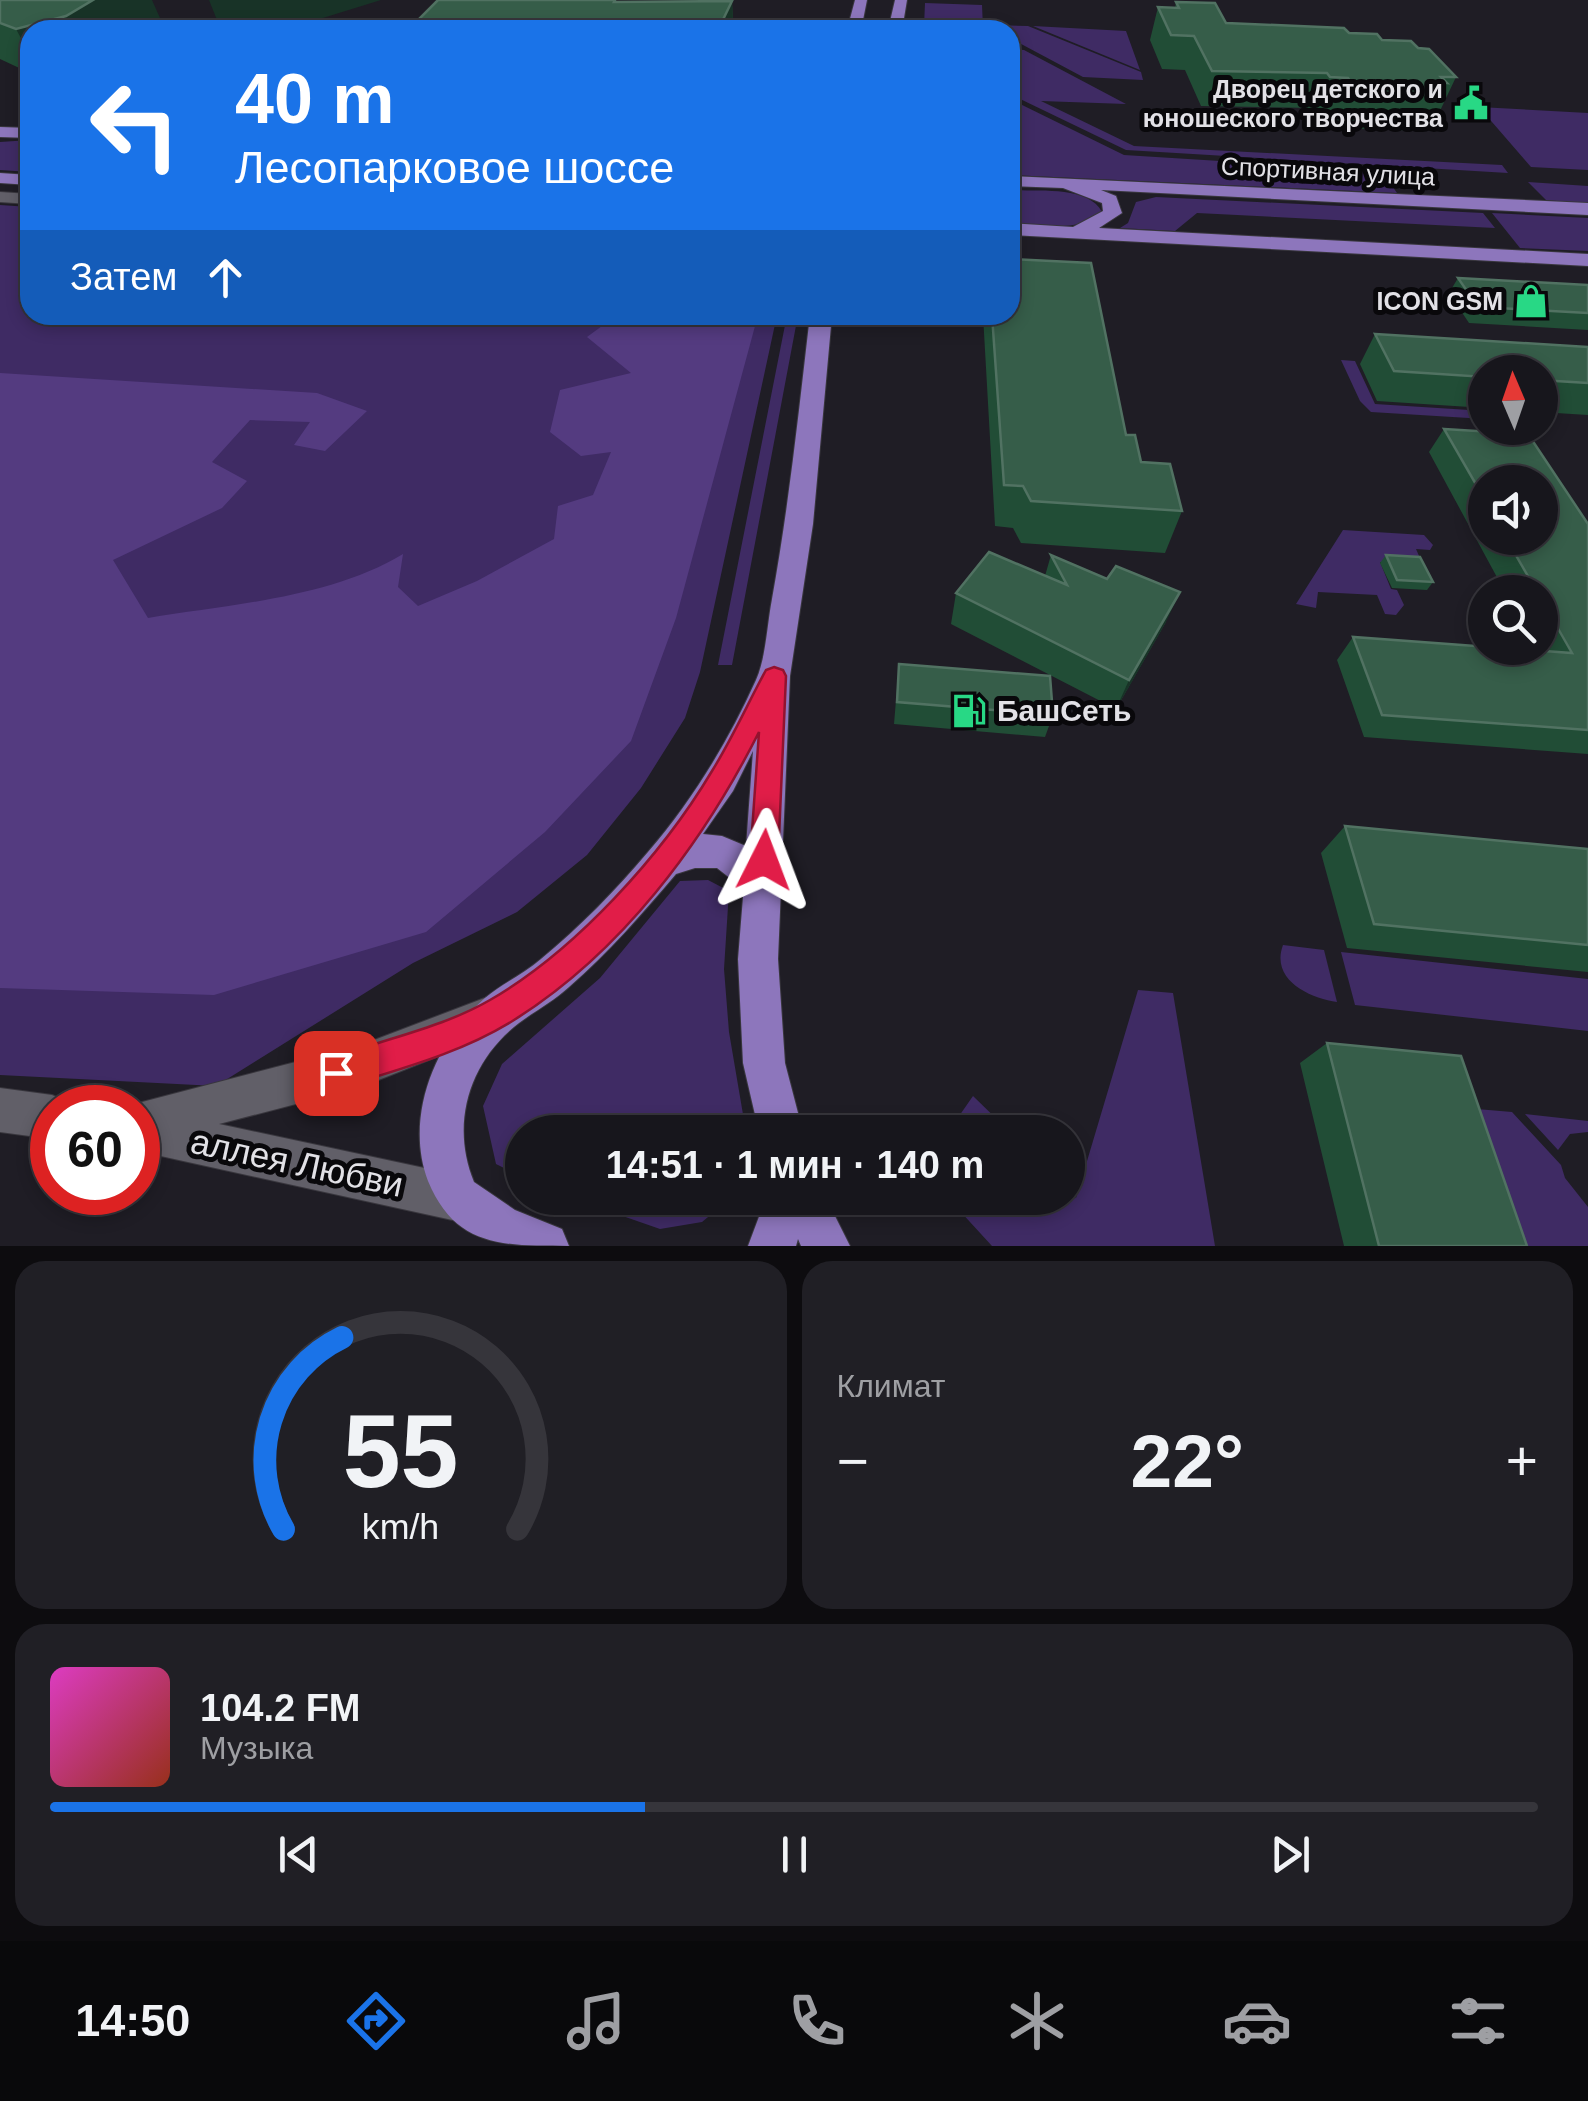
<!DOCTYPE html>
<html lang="ru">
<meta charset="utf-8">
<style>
:root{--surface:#17161c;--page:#201f25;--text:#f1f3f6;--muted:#9e9fa3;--line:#36353b;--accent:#1a73e8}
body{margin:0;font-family:Helvetica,sans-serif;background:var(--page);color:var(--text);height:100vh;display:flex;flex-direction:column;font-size:38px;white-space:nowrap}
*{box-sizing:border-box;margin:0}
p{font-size:32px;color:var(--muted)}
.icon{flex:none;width:55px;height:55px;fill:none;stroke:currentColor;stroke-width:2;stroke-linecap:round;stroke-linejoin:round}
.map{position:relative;height:1246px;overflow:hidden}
.details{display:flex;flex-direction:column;gap:15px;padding:15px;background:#0d0c0f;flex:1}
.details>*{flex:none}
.guide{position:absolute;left:20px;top:20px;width:1000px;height:305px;border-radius:30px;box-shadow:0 5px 15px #0003,0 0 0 2px var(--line);background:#1a73e8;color:#fff;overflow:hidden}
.needle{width:65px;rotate:358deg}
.controls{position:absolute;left:1468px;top:355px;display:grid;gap:20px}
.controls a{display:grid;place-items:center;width:90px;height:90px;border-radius:50%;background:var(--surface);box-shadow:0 5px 15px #0003,0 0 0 2px var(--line);font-size:50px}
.speed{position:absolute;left:30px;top:1085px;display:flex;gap:20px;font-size:50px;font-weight:700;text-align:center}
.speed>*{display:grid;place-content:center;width:130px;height:130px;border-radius:50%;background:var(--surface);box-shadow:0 5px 15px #0003,0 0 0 2px var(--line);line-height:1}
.speed .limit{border:15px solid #d22;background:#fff;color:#111}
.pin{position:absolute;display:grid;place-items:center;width:85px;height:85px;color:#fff;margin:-42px;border-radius:20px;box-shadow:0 5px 15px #0006}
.me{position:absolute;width:110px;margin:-55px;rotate:3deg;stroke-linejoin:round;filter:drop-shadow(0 0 8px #0008)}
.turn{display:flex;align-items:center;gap:35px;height:210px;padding:0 50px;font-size:45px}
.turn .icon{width:130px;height:130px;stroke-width:2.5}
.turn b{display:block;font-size:70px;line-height:85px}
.then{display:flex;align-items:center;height:95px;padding:0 50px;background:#0003;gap:20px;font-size:38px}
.big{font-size:75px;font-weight:800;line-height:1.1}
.details .widget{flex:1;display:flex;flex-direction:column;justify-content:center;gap:15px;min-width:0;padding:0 35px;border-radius:30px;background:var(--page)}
.details .dial{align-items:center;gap:0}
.dial svg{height:260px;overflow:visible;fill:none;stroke:var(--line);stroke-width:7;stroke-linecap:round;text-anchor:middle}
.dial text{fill:var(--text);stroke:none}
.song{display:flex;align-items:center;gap:30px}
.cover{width:120px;height:120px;border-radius:15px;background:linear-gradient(135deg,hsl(310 70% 55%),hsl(10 70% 35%))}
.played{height:10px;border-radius:5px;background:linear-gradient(90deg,var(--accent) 40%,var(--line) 40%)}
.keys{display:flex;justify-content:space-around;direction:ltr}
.heat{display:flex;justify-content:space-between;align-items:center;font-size:55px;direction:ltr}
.details .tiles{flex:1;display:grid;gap:15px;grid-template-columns:1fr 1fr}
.widget:last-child{grid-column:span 2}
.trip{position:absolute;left:505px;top:1115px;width:580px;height:100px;border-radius:50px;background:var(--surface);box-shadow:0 5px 15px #0003,0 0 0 2px var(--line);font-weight:800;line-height:100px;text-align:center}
.tabs{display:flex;height:160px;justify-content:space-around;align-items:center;background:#09090b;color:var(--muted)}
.tabs .icon{width:70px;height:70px}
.tabs .on{color:var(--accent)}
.tabs b{font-size:45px;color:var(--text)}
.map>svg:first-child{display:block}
.green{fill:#3f2b64}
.forest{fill:#543b80}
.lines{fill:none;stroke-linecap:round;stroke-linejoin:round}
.minor-casing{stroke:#39373e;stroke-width:2}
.major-casing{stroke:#39373e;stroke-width:2}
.minor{fill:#615f68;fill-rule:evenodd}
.major{fill:#8d76bc;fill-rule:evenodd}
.wall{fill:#214d36;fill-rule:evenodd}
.shaded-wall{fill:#183327}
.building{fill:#365d49;stroke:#517262;stroke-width:2.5}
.route{fill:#e11d48;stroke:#92132f;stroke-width:2.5}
.labels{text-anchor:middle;stroke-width:10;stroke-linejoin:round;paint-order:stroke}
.far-poi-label{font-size:25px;font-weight:bold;fill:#e2e1e6;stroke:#09080b;text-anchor:end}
.far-street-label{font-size:25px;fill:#e2e1e6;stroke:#09080b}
.poi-label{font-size:30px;font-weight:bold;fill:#e2e1e6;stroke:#09080b;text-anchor:start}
.near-street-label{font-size:35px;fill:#e2e1e6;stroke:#09080b}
</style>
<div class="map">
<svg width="1588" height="1246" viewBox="0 0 1588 1246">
<rect width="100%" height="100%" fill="#1f1d25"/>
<path class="green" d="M925,3L982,5L983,28L924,26Z
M993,25L1028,26L1141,72L1143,80L1083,77L1010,38V30H996Z
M1033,26L1126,31L1140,70Z
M1010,49L1024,50L1126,104L1041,101L1134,146L1502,165L1508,173L1126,150L1010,94Z
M1010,99L1124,155L1382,171L1397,193L1010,175Z
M1479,107L1588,113V170L1531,167Z
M30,140V172L0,170V142Z
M1528,182L1588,186V204L1546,200Z
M1010,190C1036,192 1088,185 1102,212C1080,234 1039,224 1010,223Z
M1156,197L1483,213L1495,228L1197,213L1175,231L1120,228L1128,223L1136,202Z
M0,205L30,207V315H777L700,672L685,718L641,788L587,855L517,912L413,963L216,1086L0,1075Z
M1492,213L1588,218V251L1520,248Z
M787,315H798L732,665H718Z
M1341,360L1355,361L1375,404L1485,411V419L1371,412L1360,401Z
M1343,530L1424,535L1433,545L1430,550L1416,549L1423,565L1380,562L1391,589L1397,590L1404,605L1396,615L1385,614L1377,595L1318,592L1316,608L1296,604Z
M708,880L729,891L724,969L729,1032L746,1132H522V1177L496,1164L483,1106L502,1064L600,978L680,881Z
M1283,945L1324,950L1337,1002C1310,998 1270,980 1283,945Z
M1341,952L1588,979V1031L1355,1005Z
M1138,990L1173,993L1215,1246H992L948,1198H1068V1190L1076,1198Z
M973,1096L1010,1132H948Z
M1465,1108L1512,1112L1561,1165L1565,1178L1588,1207V1246H1485Z
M1525,1114L1588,1121V1132L1570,1134L1558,1150Z
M571,1198H731L702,1222L660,1229Z"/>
<path class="forest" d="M617,315H758L676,618L631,741L545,832L426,932L214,995L0,988V373L317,393L367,411L325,451L294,445L310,422L250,420L212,462L247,481L222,508L113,560L148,618C232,604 330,598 403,554L398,587L418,606L477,581L554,539L558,506L593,495L611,452L581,456L550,432L560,390L631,373L587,337Z"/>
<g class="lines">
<g class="minor-casing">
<path id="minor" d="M0,192L30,194V204L0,202Z
M490,996L504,1002L510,1016L504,1030L361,1087L219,1124L457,1175L473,1182L480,1198L473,1214L457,1221L138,1151V1108L123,1107L361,1045Z
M0,1088L52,1095L67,1102L70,1108H52V1139L0,1132Z"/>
</g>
<g class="major-casing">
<path id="major" d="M855,0H867L861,30H847Z
M895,0H907L902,30H888Z
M0,127L30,128V138L0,137Z
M0,173L30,175V185L0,183Z
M1010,176L1588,203V215L1101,190L1116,196L1122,213L1099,228L1588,254V266L1010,235V223L1073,227L1103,211L1102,203L1063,188L1010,186Z
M810,315H832L813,524L790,676L778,959L785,1063L803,1132H759L743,1063L738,959L743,897L731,879L717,868H695L676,874C642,914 609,952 569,987C554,1001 535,1011 519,1023C469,1061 450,1124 474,1182L515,1210L562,1229L569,1246C500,1246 455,1246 428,1181C404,1117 435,1041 485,998C503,983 524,974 541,959C580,927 615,891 648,852C692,801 728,742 756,680C766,658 767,625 772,599C789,505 799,410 810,315ZM753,751L746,846L722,836L703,834L733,791Z
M766,1198H826L850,1246H801L798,1239L796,1246H748Z"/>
</g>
<use href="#minor" class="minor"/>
<use href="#major" class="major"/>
</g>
<path class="wall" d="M0,0L160,18L30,30V73L0,59Z
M732,1L733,22L729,30H413L412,26L631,2Z
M1176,2L1226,23L1349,33L1418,48L1456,77L1439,113L1434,112L1425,131L1343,128L1333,113H1316L1313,108L1201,106L1185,70L1162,69L1150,40L1158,7L1175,8Z
M1458,278L1588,285V330L1469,323L1449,293Z
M983,315H1010L1141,462L1182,511L1165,553L1021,543L1013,528L995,526Z
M1375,334L1588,347V415L1540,412V372H1485V408L1377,401L1360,364Z
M1444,429L1588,524V754L1364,737L1337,660L1353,637L1536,650L1534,648H1540V592H1505L1429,452ZM1485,482L1540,538H1485Z
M1051,555L1166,622L1116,709L951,624L956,593L1045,576Z
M1386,555L1433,582L1427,590L1392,588L1380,563Z
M899,664L1053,715L1045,737L894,724Z
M1345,826L1588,849V972L1347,948L1321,853Z
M1327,1043L1527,1246H1344L1300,1063Z"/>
<path class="shaded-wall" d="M93,0H152L160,18L142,30H30V55L16,29Z
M209,0H381L284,30H221Z
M732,1L733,22L729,30H718Z
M1180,592L1166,622L1116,709L1129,680Z"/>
<path class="building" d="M0,0H93L66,16L16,29L0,23Z
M438,0H615L614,2L732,1L718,30H459L462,27L412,26Z
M1176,2L1215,3L1226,23L1344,28L1349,33L1377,34L1382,40L1411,41L1418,48L1429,49L1456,77H1441L1447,83L1431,82L1442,95L1358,92L1348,78L1330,77L1327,73L1212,71L1194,36L1171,35L1158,7L1179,8Z
M1010,259L1091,263L1126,435H1135L1141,462L1170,464L1182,511L1031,501L1023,486L1004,485L992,315H1010Z
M1458,278L1588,285V313L1478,307Z
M1375,334L1588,347V383L1540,380V372H1485V377L1394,371Z
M1444,429L1528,434L1588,524V730L1382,715L1353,637L1572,653L1540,597V592H1537L1506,538H1540V482H1485V500Z
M989,552L1067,585L1051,555L1107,579L1116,566L1180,592L1129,680L956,593Z
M1386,555L1420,557L1433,582L1397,580Z
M899,664L1050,676L1053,715L897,702Z
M1345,826L1588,849V945L1374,924Z
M1327,1043L1461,1056L1527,1246H1379Z"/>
<path class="route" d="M774,667L783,670L786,676L778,860L774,869L764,872L754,869L750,860L759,732C703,843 621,953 514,1020C460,1054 396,1070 336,1089L325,1085L320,1073L325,1062C379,1039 438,1030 490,1000C575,951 662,855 712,771C732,739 748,703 766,670Z"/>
<defs>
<g id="civic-bare" transform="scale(2.7)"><path d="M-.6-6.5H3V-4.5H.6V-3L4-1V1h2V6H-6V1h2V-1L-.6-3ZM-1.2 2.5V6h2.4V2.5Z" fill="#28d885" stroke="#09080b" stroke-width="2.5" paint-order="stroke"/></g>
<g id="shop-bare" transform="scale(2.7)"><path d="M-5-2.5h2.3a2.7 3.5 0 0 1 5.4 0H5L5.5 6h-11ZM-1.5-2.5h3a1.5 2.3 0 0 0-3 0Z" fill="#28d885" stroke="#09080b" stroke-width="2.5" paint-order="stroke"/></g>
<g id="fuel-bare" transform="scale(2.7)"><path d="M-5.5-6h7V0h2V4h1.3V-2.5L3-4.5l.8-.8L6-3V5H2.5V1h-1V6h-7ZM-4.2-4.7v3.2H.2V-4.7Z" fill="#28d885" stroke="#09080b" stroke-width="2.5" paint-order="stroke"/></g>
</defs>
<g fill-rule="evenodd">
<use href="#civic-bare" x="1471" y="103"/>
<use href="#shop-bare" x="1531" y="301"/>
<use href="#fuel-bare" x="969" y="711"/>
</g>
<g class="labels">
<g class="far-poi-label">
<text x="1443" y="98">Дворец детского и<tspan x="1443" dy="29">юношеского творчества</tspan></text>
<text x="1503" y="310">ICON GSM</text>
</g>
<g class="far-street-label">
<text transform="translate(1328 171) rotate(3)" y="9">Спортивная улица</text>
</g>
<g class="poi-label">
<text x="997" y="721">БашСеть</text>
</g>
<g class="near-street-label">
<text transform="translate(297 1163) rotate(12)" y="12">аллея Любви</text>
</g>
</g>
</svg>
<div class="controls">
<a><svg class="needle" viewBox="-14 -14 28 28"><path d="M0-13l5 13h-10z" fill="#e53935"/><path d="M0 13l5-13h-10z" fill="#9e9fa3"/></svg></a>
<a><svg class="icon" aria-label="sound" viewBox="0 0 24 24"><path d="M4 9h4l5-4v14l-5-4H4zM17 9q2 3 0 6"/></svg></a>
<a><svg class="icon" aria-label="search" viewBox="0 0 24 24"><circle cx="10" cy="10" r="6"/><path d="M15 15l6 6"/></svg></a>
</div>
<div class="speed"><div class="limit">60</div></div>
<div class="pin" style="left:336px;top:1073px;background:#d93025"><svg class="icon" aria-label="arrive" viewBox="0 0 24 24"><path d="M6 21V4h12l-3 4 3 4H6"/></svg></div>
<svg class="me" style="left:764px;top:860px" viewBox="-20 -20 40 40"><path d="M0-17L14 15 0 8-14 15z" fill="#e11d48" stroke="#fff" stroke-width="4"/></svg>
<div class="trip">14:51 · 1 мин · 140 m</div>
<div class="guide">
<div class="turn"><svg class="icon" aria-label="left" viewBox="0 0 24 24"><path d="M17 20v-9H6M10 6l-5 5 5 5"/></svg><div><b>40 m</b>Лесопарковое шоссе</div></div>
<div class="then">Затем<svg class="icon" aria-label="ahead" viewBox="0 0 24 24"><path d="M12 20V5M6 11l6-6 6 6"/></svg></div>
</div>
</div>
<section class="details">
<div class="tiles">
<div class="widget dial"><svg viewBox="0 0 100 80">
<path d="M14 69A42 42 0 1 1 86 69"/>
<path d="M14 69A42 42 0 0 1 32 10" stroke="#1a73e8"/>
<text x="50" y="56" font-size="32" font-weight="700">55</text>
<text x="50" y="72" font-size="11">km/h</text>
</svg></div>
<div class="widget"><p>Климат</p>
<div class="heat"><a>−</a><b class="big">22°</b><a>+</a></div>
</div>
<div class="widget">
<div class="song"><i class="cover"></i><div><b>104.2 FM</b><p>Музыка</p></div></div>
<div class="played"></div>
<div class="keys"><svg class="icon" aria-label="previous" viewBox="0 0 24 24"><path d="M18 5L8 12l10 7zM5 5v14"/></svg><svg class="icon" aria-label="pause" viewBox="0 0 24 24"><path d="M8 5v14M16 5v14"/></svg><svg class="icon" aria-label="next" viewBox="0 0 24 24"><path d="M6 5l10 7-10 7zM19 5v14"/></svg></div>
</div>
</div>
</section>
<nav class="tabs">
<b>14:50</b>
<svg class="icon on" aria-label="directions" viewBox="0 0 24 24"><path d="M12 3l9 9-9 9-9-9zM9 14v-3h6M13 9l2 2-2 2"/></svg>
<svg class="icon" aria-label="music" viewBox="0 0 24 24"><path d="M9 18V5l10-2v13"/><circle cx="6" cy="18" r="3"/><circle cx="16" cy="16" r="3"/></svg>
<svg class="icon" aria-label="phone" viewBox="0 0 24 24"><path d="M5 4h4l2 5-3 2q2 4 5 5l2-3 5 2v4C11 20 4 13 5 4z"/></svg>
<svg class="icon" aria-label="climate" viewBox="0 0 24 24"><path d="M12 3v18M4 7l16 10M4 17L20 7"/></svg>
<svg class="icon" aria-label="car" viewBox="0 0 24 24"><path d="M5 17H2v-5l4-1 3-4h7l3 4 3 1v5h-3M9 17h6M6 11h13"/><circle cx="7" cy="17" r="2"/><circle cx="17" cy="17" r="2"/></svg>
<svg class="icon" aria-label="filters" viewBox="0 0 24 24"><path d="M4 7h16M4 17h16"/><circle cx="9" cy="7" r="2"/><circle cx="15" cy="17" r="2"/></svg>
</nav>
